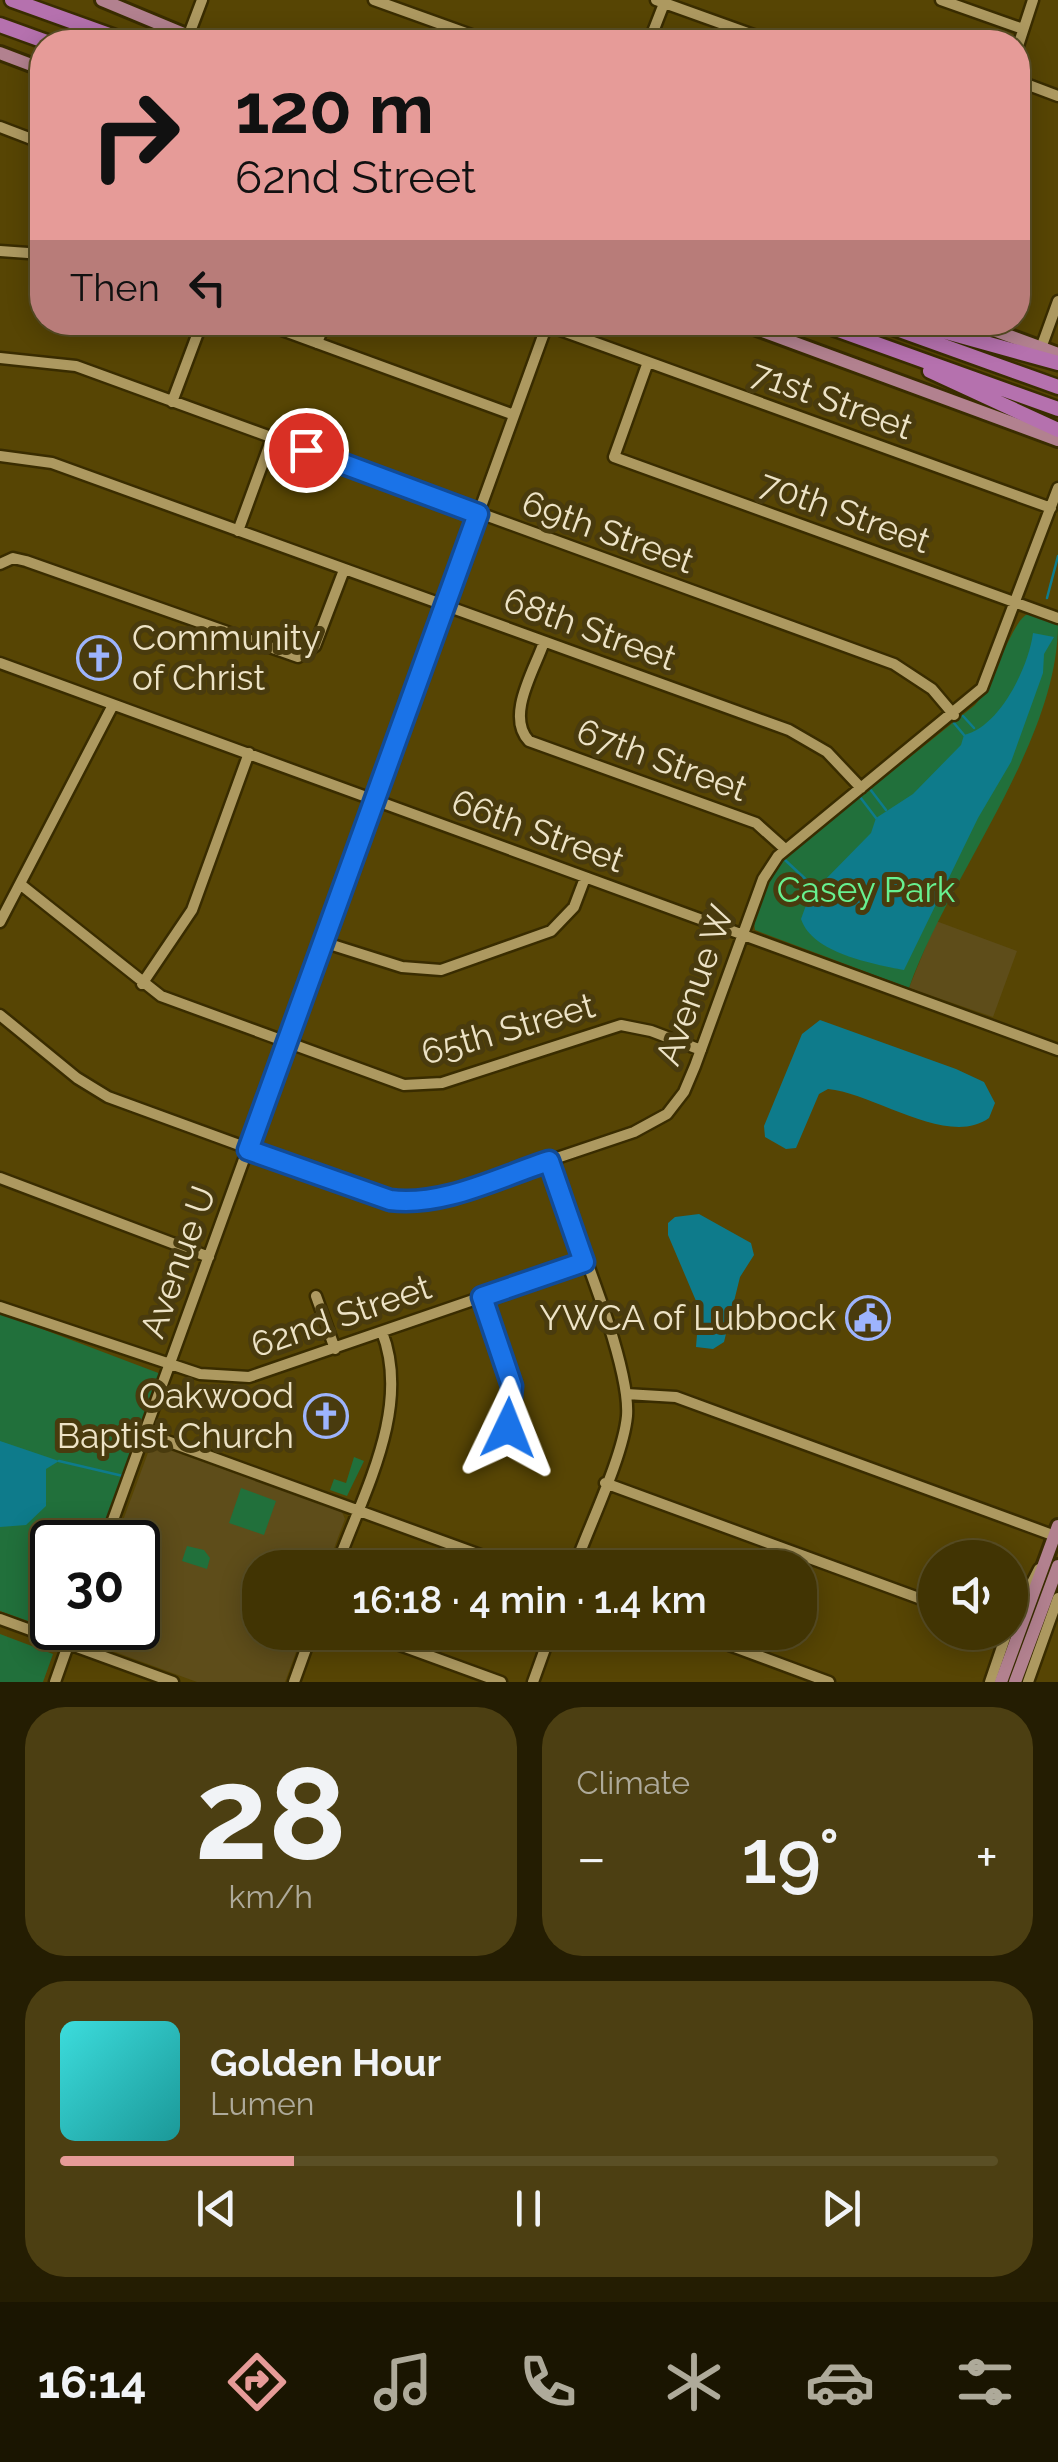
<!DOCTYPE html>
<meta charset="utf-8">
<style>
:root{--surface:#413403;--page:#4c3f12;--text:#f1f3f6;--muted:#aeaa9a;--line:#5a4f25;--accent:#e69b98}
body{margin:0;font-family:Raleway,sans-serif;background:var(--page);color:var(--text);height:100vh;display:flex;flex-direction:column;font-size:38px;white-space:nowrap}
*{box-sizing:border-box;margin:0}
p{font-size:32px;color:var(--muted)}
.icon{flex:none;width:55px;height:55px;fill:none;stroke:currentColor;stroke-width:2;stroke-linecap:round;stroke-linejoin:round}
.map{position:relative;height:1682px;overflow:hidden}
.details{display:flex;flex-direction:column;gap:25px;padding:25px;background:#241d02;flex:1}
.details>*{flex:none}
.banner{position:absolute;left:30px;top:30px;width:1000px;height:305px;border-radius:40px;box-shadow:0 5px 25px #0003,0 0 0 2px var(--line);background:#e69b98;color:#111;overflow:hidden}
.buttons{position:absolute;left:918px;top:1540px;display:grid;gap:20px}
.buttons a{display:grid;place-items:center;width:110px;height:110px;border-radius:50%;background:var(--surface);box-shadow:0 5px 25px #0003,0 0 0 2px var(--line);font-size:50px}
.speed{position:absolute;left:30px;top:1520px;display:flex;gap:20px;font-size:50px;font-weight:700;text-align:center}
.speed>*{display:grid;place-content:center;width:130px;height:130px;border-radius:50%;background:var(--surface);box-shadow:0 5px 25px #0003,0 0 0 2px var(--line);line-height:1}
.speed .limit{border:5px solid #111;border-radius:15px;background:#fff;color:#111}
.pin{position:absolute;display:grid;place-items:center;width:85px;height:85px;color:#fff;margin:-42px;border:5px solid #fff;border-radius:50%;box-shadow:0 2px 10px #0007}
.me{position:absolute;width:110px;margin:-55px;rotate:2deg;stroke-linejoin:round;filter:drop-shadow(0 0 8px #0008)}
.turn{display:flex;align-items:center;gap:35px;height:210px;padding:0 40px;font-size:45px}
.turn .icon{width:130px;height:130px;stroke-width:2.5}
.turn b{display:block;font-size:70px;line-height:85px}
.then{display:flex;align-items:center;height:95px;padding:0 40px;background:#0003;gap:20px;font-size:38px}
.big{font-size:75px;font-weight:600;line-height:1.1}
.details .tile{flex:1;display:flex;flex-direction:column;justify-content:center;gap:15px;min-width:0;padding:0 35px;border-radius:40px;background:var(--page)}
.details .dial{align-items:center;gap:0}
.dial b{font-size:130px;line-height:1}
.song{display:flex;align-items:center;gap:30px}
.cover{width:120px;height:120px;border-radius:15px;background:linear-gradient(135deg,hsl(180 70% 55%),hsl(180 70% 35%))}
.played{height:10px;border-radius:5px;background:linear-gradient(90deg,var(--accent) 25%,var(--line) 25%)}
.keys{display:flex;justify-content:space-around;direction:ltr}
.heat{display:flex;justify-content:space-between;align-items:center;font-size:55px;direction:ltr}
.details .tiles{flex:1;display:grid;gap:25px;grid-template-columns:1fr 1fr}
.tile:last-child{grid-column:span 2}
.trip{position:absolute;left:242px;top:1550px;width:575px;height:100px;border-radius:40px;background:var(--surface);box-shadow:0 5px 25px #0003,0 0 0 2px var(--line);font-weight:600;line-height:100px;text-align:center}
.tab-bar{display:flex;height:160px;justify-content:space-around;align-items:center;background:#1a1501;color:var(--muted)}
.tab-bar .icon{width:70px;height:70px}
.tab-bar .current{color:var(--accent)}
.tab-bar b{font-size:45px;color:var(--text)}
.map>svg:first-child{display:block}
.built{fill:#5e4d1a}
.green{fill:#21703b}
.water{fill:#0e7b8b}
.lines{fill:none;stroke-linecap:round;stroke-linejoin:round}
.stream{stroke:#0e7b8b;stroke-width:2.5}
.minor-casing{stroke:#392c00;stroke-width:15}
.major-casing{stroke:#392c00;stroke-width:18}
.highway-casing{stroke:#392c00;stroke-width:19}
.minor{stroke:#ad9960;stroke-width:10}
.major{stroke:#b2818f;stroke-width:12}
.highway{stroke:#b571ae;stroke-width:14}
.route-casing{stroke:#114b97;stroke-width:25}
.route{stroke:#1a73e8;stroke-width:18}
.labels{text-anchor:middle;stroke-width:10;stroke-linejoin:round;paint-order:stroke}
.street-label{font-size:35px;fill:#ede3c6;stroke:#493b0e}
.poi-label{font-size:35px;fill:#ede3c6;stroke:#493b0e;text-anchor:end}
.park-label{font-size:35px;fill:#67f190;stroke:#493b0e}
</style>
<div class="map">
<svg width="1058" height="1682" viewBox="0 0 1058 1682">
<rect width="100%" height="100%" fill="#574504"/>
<path class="built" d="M936,921L1017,951L993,1017L909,988Z
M156,1445L342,1512L345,1519L327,1567L260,1568V1632L303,1633L285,1682H197L85,1641L83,1628H138V1542H115L149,1450Z"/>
<path class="green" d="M1028,614L1058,624C1058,743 949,875 909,988L755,930C750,906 774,873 788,855L975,705C992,687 1013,618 1028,614Z
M0,1313L161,1374L99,1542H52V1628H67L59,1632L0,1611Z
M354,1457L364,1461L347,1496L330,1490L334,1479L346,1483Z
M241,1488L276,1501L264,1535L229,1523Z
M187,1546L204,1550L210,1558L207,1569L182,1561Z
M0,1634L53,1654L43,1682H0Z"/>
<path class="water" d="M1033,633L1054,637L1044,654L1043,673L1011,762L978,818L904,970C873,964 812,953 801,919L813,886H819L871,833L876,818L913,794L961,745L964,735C1000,727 1029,666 1033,633Z
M820,1020L956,1069L984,1082L995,1103L989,1118C948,1148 874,1093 828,1089L819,1094L796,1148L786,1149L765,1137L764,1126L802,1034Z
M699,1214L751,1243L754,1255L740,1277L724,1342L713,1349L696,1347L699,1308L668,1235V1223L675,1217Z
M0,1441L59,1461L46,1469V1506L26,1525L0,1527Z"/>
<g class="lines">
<path class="stream" d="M1047,598L1058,556
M963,716L974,728
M954,723L964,735
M870,789L886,810
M860,797L876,818
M785,860L813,886
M59,1461L123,1476"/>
<g class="minor-casing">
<path id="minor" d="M374,0L491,42
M656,0L773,42
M941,0L1023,29
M188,37L202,0
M649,42L665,1
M1018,46L1033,0
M1018,81L1058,96
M0,127L42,143
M0,251L42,254
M260,322L514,415
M538,322L1051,508
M317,343L325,322
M1041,348L1058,301
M0,358L76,366L894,664L932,689L954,715
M648,362L614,457L1058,618
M172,402L202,322
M0,456L52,463L789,730L827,752L861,788
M238,531L272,438
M0,564L13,558L26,561L298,657L315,646L344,570
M544,642C535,669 505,716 529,741L756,823L785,849
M0,663L1058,1050
M20,884L161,996L404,1085L442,1083L621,1025L651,1031L701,1050
M0,922L113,705
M323,942L402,967L441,970L551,931L574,907L585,878
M142,984L192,910L249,753
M0,1015L77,1078L108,1097L390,1200L435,1199L634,1132L667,1114L684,1092L695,1066L763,879L778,856L982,688L1058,488
M549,1161C569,1219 631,1361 627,1416C623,1457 589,1526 574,1568
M0,1178L209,1257
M316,1296L335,1349
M482,1297C501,1350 521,1391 502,1447
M0,1307L200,1374L249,1377L584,1262
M626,1394L676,1397L1058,1537
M145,1433L516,1568
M605,1483L935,1604
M105,1542L548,322
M336,1568C362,1495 412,1409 382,1332
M0,1619L173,1682
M1010,1626L1039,1569
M364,1632L501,1682
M694,1632L829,1682
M55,1682L74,1628
M294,1682L312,1632
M533,1682L551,1632
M990,1682L1007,1632
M1028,1682L1058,1598"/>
</g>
<g class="major-casing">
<path id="major" d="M102,0L203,42
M0,53L42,69
M738,322L1058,440
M972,322L1058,354
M1001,1682L1058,1526
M1015,1682L1058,1566"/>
</g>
<g class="highway-casing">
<path id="highway" d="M12,0L129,42
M0,25L47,42
M816,322L1058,409
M877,322L1058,387
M910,322L1058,363
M930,371L1058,430"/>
</g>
<use href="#minor" class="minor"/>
<use href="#major" class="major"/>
<use href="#highway" class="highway"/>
</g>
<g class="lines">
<g class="route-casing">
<path id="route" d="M306,450L478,514L248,1150L390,1200C443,1207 499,1177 549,1161L584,1262L482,1297L512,1386L508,1428"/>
</g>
<use href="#route" class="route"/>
</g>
<defs>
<g id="church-ring" transform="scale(2.25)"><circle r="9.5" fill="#493b0e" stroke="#9db4fd" stroke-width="1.5"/><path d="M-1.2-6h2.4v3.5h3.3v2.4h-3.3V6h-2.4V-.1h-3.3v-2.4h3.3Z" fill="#9db4fd"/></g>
<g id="civic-ring" transform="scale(2.25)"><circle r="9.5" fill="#493b0e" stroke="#9db4fd" stroke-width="1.5"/><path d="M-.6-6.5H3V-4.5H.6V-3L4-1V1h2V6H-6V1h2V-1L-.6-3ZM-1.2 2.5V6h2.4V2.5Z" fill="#9db4fd"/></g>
</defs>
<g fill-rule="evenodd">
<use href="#church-ring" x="99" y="658"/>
<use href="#civic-ring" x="868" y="1318"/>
<use href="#church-ring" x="326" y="1416"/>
</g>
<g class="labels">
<g class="street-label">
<text transform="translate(832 400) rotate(20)" y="12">71st Street</text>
<text transform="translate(845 512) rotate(20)" y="12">70th Street</text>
<text transform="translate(608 532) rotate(20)" y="12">69th Street</text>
<text transform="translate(590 629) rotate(20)" y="12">68th Street</text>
<text transform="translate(662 760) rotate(20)" y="12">67th Street</text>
<text transform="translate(538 831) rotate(20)" y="12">66th Street</text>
<text transform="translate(695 985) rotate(-70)" y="12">Avenue W</text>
<text transform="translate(508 1029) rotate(-16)" y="12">65th Street</text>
<text transform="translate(178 1262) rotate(-70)" y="12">Avenue U</text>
<text transform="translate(341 1316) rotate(-19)" y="12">62nd Street</text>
</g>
<g class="poi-label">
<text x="132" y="650" text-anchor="start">Community<tspan x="132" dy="40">of Christ</tspan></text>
<text x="836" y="1330">YWCA of Lubbock</text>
<text x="294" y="1408">Oakwood<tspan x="294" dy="40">Baptist Church</tspan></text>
</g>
<g class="park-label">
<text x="866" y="902">Casey Park</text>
</g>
</g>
</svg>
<div class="buttons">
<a><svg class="icon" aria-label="sound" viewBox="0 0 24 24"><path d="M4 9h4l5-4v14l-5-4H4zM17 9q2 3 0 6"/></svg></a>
</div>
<div class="speed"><div class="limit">30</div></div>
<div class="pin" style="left:306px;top:450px;background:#d93025"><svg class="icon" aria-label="arrive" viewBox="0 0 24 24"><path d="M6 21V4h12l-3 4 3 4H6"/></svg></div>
<svg class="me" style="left:508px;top:1428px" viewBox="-20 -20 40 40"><path d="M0-17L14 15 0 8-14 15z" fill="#1a73e8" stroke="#fff" stroke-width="4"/></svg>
<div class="trip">16:18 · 4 min · 1.4 km</div>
<div class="banner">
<div class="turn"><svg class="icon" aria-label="right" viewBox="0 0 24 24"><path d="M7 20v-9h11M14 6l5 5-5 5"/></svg><div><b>120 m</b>62nd Street</div></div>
<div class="then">Then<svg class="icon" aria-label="left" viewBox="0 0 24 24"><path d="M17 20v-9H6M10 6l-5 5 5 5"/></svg></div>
</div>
</div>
<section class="details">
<div class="tiles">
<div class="tile dial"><b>28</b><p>km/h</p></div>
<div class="tile"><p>Climate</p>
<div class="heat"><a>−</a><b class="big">19°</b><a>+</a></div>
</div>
<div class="tile">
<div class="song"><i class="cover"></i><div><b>Golden Hour</b><p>Lumen</p></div></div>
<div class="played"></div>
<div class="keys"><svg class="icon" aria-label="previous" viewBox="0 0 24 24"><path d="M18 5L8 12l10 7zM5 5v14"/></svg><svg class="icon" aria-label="pause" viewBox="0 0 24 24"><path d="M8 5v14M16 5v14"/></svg><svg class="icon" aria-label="next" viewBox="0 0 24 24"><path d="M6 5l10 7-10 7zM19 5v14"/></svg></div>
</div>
</div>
</section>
<nav class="tab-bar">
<b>16:14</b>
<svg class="icon current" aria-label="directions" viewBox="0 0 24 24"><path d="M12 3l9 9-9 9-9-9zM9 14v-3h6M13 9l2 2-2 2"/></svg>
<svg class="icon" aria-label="music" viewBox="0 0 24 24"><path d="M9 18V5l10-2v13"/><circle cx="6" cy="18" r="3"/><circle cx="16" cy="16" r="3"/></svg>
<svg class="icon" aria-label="phone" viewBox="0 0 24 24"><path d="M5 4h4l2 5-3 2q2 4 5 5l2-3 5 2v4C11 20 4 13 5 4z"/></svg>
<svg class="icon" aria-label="climate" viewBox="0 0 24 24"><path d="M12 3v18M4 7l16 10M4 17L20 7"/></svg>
<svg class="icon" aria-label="car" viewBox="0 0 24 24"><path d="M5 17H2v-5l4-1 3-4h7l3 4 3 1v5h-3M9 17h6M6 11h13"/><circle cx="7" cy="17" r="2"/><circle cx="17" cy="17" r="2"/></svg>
<svg class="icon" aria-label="filters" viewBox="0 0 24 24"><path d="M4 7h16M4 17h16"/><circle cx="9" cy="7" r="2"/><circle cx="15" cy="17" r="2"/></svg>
</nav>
